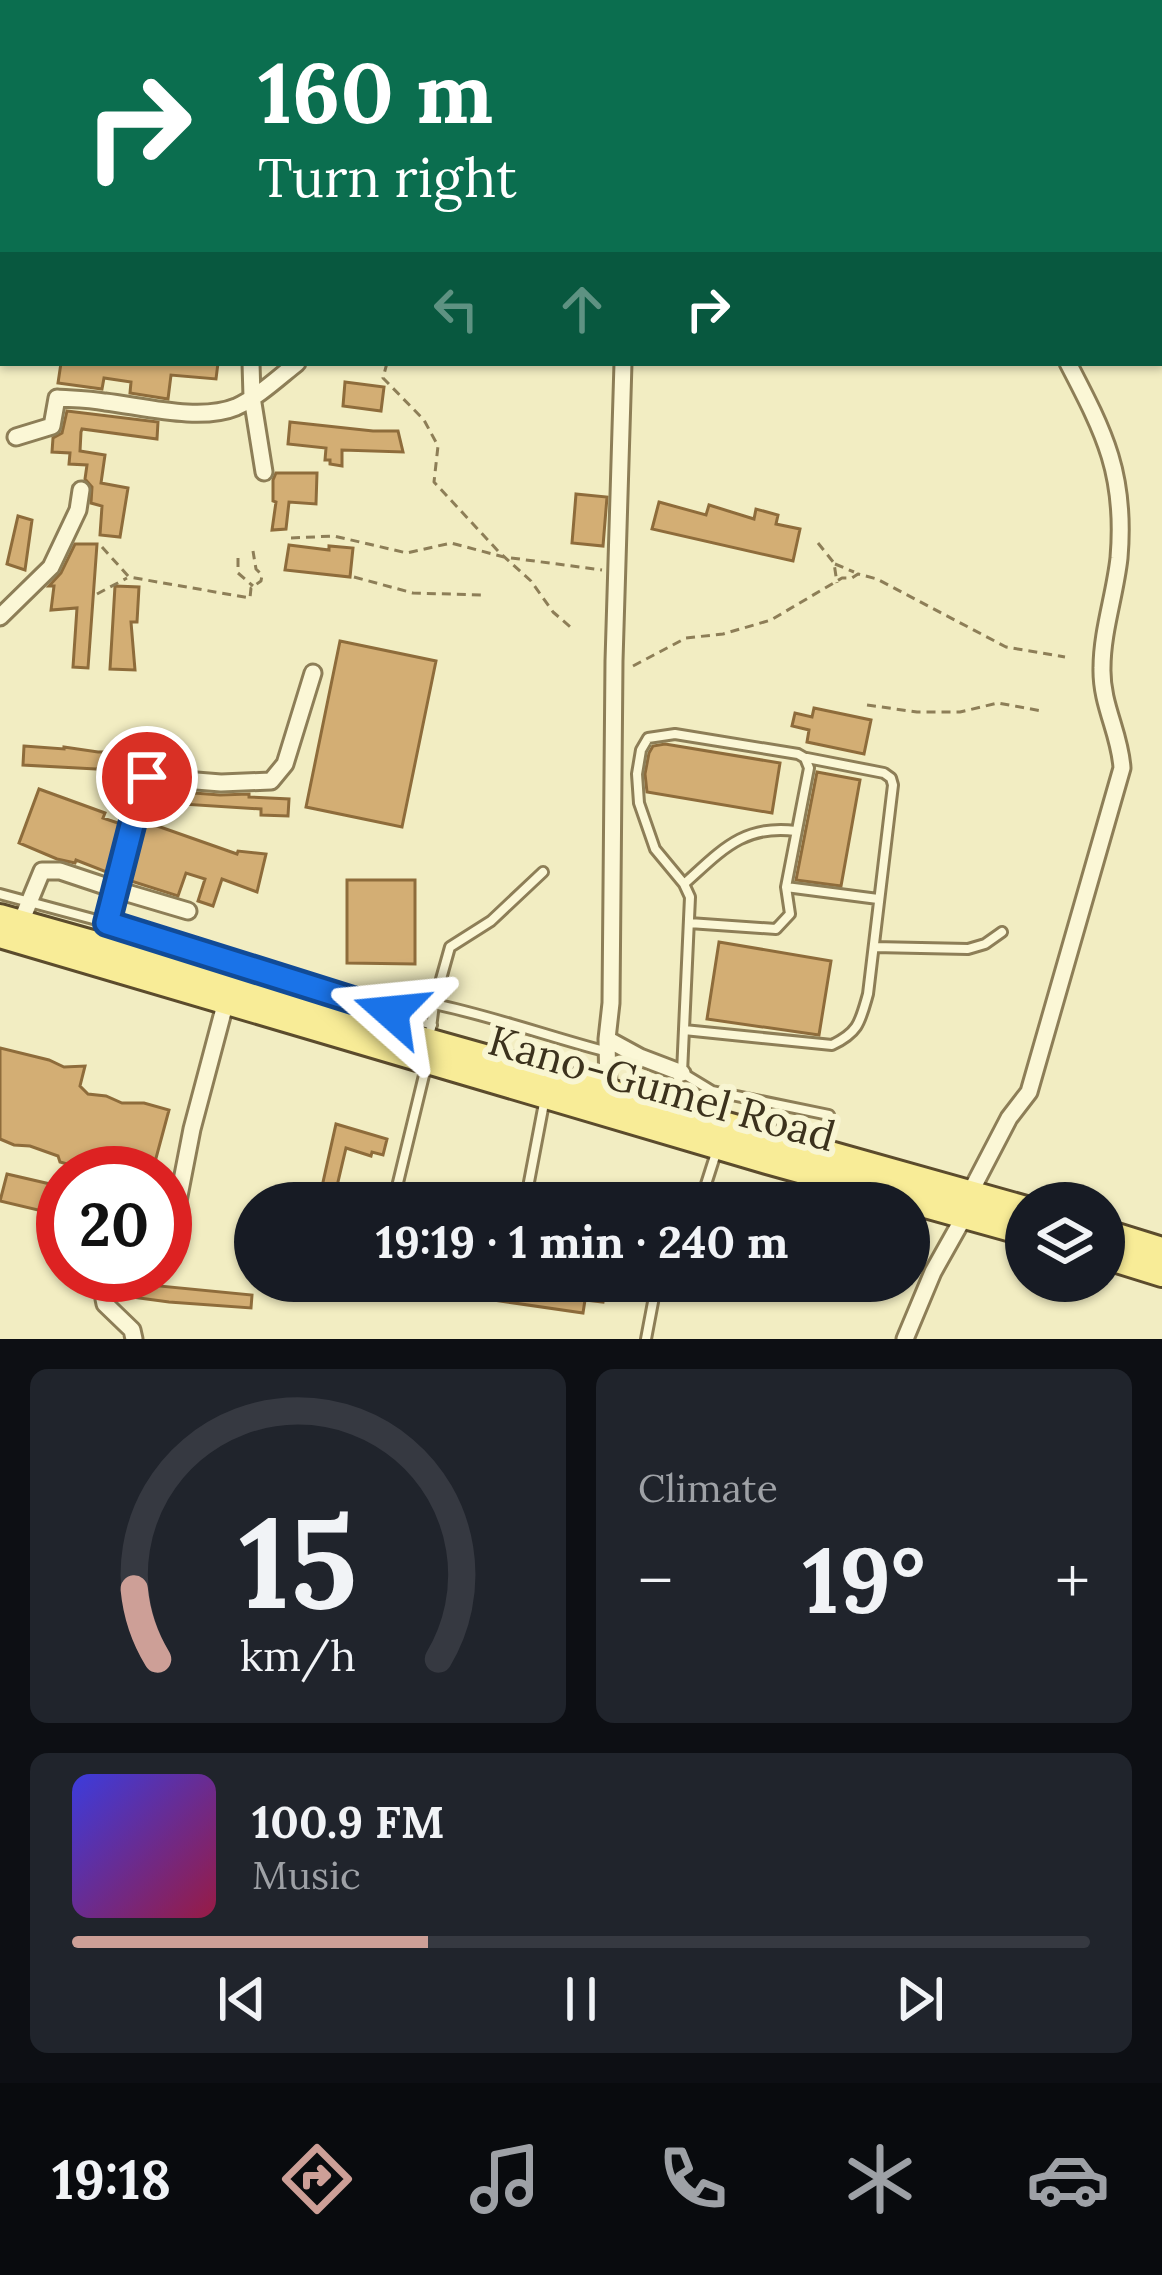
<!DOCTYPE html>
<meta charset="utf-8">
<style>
:root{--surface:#171b24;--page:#20242c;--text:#f1f3f6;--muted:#9ea1a6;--line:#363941;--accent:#cd9f97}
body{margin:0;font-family:Lora,serif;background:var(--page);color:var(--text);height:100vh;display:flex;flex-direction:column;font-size:45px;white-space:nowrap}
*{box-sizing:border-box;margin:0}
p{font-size:39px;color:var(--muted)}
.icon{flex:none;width:66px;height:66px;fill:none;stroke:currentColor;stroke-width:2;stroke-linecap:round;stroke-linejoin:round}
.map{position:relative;height:1339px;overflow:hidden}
.drawer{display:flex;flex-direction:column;gap:30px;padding:30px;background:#0d0f14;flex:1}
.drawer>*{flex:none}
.top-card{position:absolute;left:0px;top:0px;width:1164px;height:366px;box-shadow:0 3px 9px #0004;background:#0b6e4f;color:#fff;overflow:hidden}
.tools{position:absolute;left:1005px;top:1182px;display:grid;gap:24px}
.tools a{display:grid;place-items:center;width:120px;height:120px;border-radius:50%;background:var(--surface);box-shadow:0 3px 9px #0004;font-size:60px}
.speed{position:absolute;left:36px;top:1146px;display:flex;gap:24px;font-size:60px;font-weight:700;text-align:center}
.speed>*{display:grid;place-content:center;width:156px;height:156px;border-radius:50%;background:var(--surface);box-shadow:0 3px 9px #0004;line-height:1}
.speed .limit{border:18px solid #d22;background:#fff;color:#111}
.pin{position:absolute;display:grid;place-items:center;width:102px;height:102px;color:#fff;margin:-51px;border:6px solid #fff;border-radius:50%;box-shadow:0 3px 12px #0007}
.me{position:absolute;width:132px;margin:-66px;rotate:288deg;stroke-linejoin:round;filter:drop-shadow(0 0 9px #0008)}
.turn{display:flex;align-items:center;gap:42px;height:252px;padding:0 60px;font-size:54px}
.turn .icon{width:156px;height:156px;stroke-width:2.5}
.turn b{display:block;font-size:84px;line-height:102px}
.lanes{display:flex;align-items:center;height:114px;padding:0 60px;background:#0003;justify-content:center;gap:60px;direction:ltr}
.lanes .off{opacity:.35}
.big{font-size:90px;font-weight:800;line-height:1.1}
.drawer .tile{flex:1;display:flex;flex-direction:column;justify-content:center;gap:18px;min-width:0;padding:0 42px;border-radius:18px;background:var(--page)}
.drawer .dial{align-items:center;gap:0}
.dial svg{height:312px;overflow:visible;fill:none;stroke:var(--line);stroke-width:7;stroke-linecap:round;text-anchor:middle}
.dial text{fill:var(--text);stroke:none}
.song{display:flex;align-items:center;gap:36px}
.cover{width:144px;height:144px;border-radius:18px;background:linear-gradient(135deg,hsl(240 70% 55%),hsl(340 70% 35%))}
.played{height:12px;border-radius:6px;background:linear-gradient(90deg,var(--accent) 35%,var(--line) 35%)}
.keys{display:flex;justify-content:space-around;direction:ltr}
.heat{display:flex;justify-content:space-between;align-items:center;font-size:66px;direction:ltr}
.drawer .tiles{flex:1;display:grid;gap:30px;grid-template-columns:1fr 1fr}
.tile:last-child{grid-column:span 2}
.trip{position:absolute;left:234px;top:1182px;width:696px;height:120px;border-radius:60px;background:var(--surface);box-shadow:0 3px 9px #0004;font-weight:800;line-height:120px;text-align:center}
.tabs{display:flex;height:192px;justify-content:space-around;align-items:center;background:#090b0e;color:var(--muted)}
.tabs .icon{width:84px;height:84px}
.tabs .current{color:var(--accent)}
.tabs b{font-size:54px;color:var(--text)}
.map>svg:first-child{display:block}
.building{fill:#d3ae74;stroke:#8e6c3b;stroke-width:3}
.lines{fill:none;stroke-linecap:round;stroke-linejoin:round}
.service-casing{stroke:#8d7e57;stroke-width:14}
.minor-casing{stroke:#8d7e57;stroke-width:21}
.primary-casing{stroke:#5b4b2c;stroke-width:30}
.path{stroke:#8d7e57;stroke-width:3;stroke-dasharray:9 6;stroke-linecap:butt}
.service{stroke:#fbf7d6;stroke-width:8}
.minor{stroke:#fbf7d6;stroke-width:15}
.primary{stroke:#f8ec97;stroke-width:24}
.route-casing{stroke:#114b97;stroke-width:30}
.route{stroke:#1a73e8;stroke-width:21}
.labels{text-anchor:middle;stroke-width:12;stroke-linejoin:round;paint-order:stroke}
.street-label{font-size:42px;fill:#3c321d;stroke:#f8f5d2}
</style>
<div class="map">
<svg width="1162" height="1339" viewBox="0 0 1162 1339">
<rect width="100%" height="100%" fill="#f2edc2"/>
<path class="building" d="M61,363H218L216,379L171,375L168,399L130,393L131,382L104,378L102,389L58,383Z
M345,382L384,387L381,411L343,406Z
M67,411L158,422L157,439L82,429L81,432L80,451L105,455L101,483L128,488L120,537L100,535L102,506L91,503L92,487L85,479L87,465L69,464L70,453L52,452L53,438L62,433Z
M290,422L373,431H398L403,452L342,450V466L330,464V460H325L326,448L288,444Z
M276,473H317L316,504L289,502L286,529L272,530L276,502L273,501V480Z
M576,494L607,497L603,546L572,543Z
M659,502L706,515L709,505L754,519L756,509L778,515L776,524L800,529L793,561L652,529Z
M18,516L32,520L25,570L7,564Z
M75,544H97L88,668L73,667L77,608L51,610L54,586H49L61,573Z
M289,545L329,550V546L353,548L350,577L285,570Z
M115,586L139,587L137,622H131L135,670L110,669Z
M340,641L436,661L402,827L306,807Z
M814,708L871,720L864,754L807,742L809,730L792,726L795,713L812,717Z
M665,744L780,763L772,813L647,792L645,774L649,753L653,746Z
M24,746L64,749V747L98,752L176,751L175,766L134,764V767L96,769L23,765Z
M817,772L860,780L841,886L796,880Z
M39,789L105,813L103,818L121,824L109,873L76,860L75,863L57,859L19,843Z
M154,790L220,795L249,794V797L289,799L288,816L261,815V809L150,802Z
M146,822L237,854L238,851L266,854L257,892L222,879L213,906L198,901L205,879L186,873L178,896L131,881Z
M347,880H415V964L347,963Z
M719,942L831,961L819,1035L707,1019Z
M0,1048L49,1060L64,1067L85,1066L80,1086L88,1094L106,1096L122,1103H144L169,1110L152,1173L94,1165L92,1171L60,1162L58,1156L30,1146L14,1145L0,1139Z
M336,1124L387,1139L383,1155L372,1152L371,1156L346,1148L333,1203L319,1200Z
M7,1174L63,1187L59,1215L0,1201Z
M121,1279L159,1283V1286L252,1295L251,1308L169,1302L117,1295Z
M446,1281H606L603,1302L585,1300L583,1313L445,1293Z"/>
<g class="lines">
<g class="service-casing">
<path id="service" d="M684,884C721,851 743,824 796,831
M786,887L878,899
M0,894L108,923L432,1025
M874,947L968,949L985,944L1002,932
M434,1004L450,947L491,921L543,872
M431,1028L434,1004C492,1016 547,1036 604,1051
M684,1030L832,1045C859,1032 860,1022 868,994L893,785L891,778L884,773L807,758
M684,1074L712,1091L829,1115
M665,1102L682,1073L690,897L684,884L655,849L639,803L637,774L641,750L648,738L675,734L798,754L805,758L809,768L786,887L790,914L776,929L689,923
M395,1195L426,1067
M525,1203L545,1098
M700,1203L716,1153
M646,1339L657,1281"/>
</g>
<g class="minor-casing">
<path id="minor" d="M29,0L32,3
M228,0V3
M361,0L383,3
M1034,0L1035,3
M425,3V0
M627,3L628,0
M0,9L2,0
M0,210L3,215
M0,310H3
M251,363L252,397L264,472
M16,437L52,426L57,398C73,399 89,399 105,402C141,406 200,422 236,407C258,397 278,378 297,363
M0,617L51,567L78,510L81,490
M188,911L117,890L141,790L147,777L221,783L271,781L285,764L313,673
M21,922L42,871H60L117,890L101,946
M607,1039L640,1057L682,1073
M608,1091L607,1039L611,1003L614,661L623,363
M970,1193L1009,1118L1029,1092L1122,768C1120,733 1101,705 1102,668C1102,631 1115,595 1119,558C1126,475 1105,434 1068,363
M165,1245L172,1232L192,1129L226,1001
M110,1275L104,1299L105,1304L132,1330L134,1339
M905,1339L933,1272L965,1215"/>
</g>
<g class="primary-casing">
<path id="primary" d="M0,917L192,971L278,999L1026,1209
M0,935L767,1161L1026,1233
M1104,1232L1162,1250
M1104,1256L1162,1274"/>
</g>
<path class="path" d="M387,363L383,378L424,420L438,446L434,482L499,552L531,581L553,612L574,630
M291,538L334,536L407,553L451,543L504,557L602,570
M818,543L834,563L837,583
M102,547L129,577L250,598L251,588L261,581L262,575L256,569L253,551
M238,558V573L253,586
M835,564L854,572
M354,577L413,593L485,595
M97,594L127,578
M633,666L686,638L723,634L771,620L842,578H852L858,574L877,579L1006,647L1065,657
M867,705L917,712H960L998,703L1042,711"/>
<use href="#service" class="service"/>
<use href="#minor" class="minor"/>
<use href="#primary" class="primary"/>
</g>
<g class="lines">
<g class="route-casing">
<path id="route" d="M147,777L141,790L107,923L391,1012"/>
</g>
<use href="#route" class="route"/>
</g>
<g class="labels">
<g class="street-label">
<text transform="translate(662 1088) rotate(16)" y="15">Kano-Gumel Road</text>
</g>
</g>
</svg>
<div class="tools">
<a><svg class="icon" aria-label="layers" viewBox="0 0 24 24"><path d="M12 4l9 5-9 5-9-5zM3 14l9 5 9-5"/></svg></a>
</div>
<div class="speed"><div class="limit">20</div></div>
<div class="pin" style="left:147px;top:777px;background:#d93025"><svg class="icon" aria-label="arrive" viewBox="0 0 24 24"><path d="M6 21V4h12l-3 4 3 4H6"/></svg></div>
<svg class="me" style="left:391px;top:1012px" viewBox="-20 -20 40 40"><path d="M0-17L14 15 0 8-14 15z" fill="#1a73e8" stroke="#fff" stroke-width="4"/></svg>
<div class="trip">19:19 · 1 min · 240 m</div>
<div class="top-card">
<div class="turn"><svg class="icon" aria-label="right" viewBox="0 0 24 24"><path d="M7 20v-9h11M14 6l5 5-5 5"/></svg><div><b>160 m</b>Turn right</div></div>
<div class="lanes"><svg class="icon off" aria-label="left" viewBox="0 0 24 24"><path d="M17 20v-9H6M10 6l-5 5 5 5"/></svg><svg class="icon off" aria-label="ahead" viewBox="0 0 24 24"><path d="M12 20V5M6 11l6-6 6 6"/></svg><svg class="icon" aria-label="right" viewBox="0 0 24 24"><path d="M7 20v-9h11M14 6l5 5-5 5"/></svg></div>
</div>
</div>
<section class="drawer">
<div class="tiles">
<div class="tile dial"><svg viewBox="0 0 100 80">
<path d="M14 69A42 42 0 1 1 86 69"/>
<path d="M14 69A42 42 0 0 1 8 51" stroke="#cd9f97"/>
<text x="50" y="56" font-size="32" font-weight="700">15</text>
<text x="50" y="72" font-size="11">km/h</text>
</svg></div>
<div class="tile"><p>Climate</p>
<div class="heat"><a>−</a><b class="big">19°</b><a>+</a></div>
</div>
<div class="tile">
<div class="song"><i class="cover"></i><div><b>100.9 FM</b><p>Music</p></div></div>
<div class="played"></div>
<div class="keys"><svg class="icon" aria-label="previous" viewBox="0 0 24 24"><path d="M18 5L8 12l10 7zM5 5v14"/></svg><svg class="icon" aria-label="pause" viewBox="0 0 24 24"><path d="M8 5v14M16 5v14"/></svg><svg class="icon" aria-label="next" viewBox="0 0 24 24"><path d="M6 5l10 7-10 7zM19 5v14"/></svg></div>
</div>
</div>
</section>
<nav class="tabs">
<b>19:18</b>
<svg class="icon current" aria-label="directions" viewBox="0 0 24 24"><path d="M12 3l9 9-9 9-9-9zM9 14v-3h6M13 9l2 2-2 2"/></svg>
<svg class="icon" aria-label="music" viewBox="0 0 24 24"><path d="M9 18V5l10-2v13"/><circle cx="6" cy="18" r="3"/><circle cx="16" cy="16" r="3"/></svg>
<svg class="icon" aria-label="phone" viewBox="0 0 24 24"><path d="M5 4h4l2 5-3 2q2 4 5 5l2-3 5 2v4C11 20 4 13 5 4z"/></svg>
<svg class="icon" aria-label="climate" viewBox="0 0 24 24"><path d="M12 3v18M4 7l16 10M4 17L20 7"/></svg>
<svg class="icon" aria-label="car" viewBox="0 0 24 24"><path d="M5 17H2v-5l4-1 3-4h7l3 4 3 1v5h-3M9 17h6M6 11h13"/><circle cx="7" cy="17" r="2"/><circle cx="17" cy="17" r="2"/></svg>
</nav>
